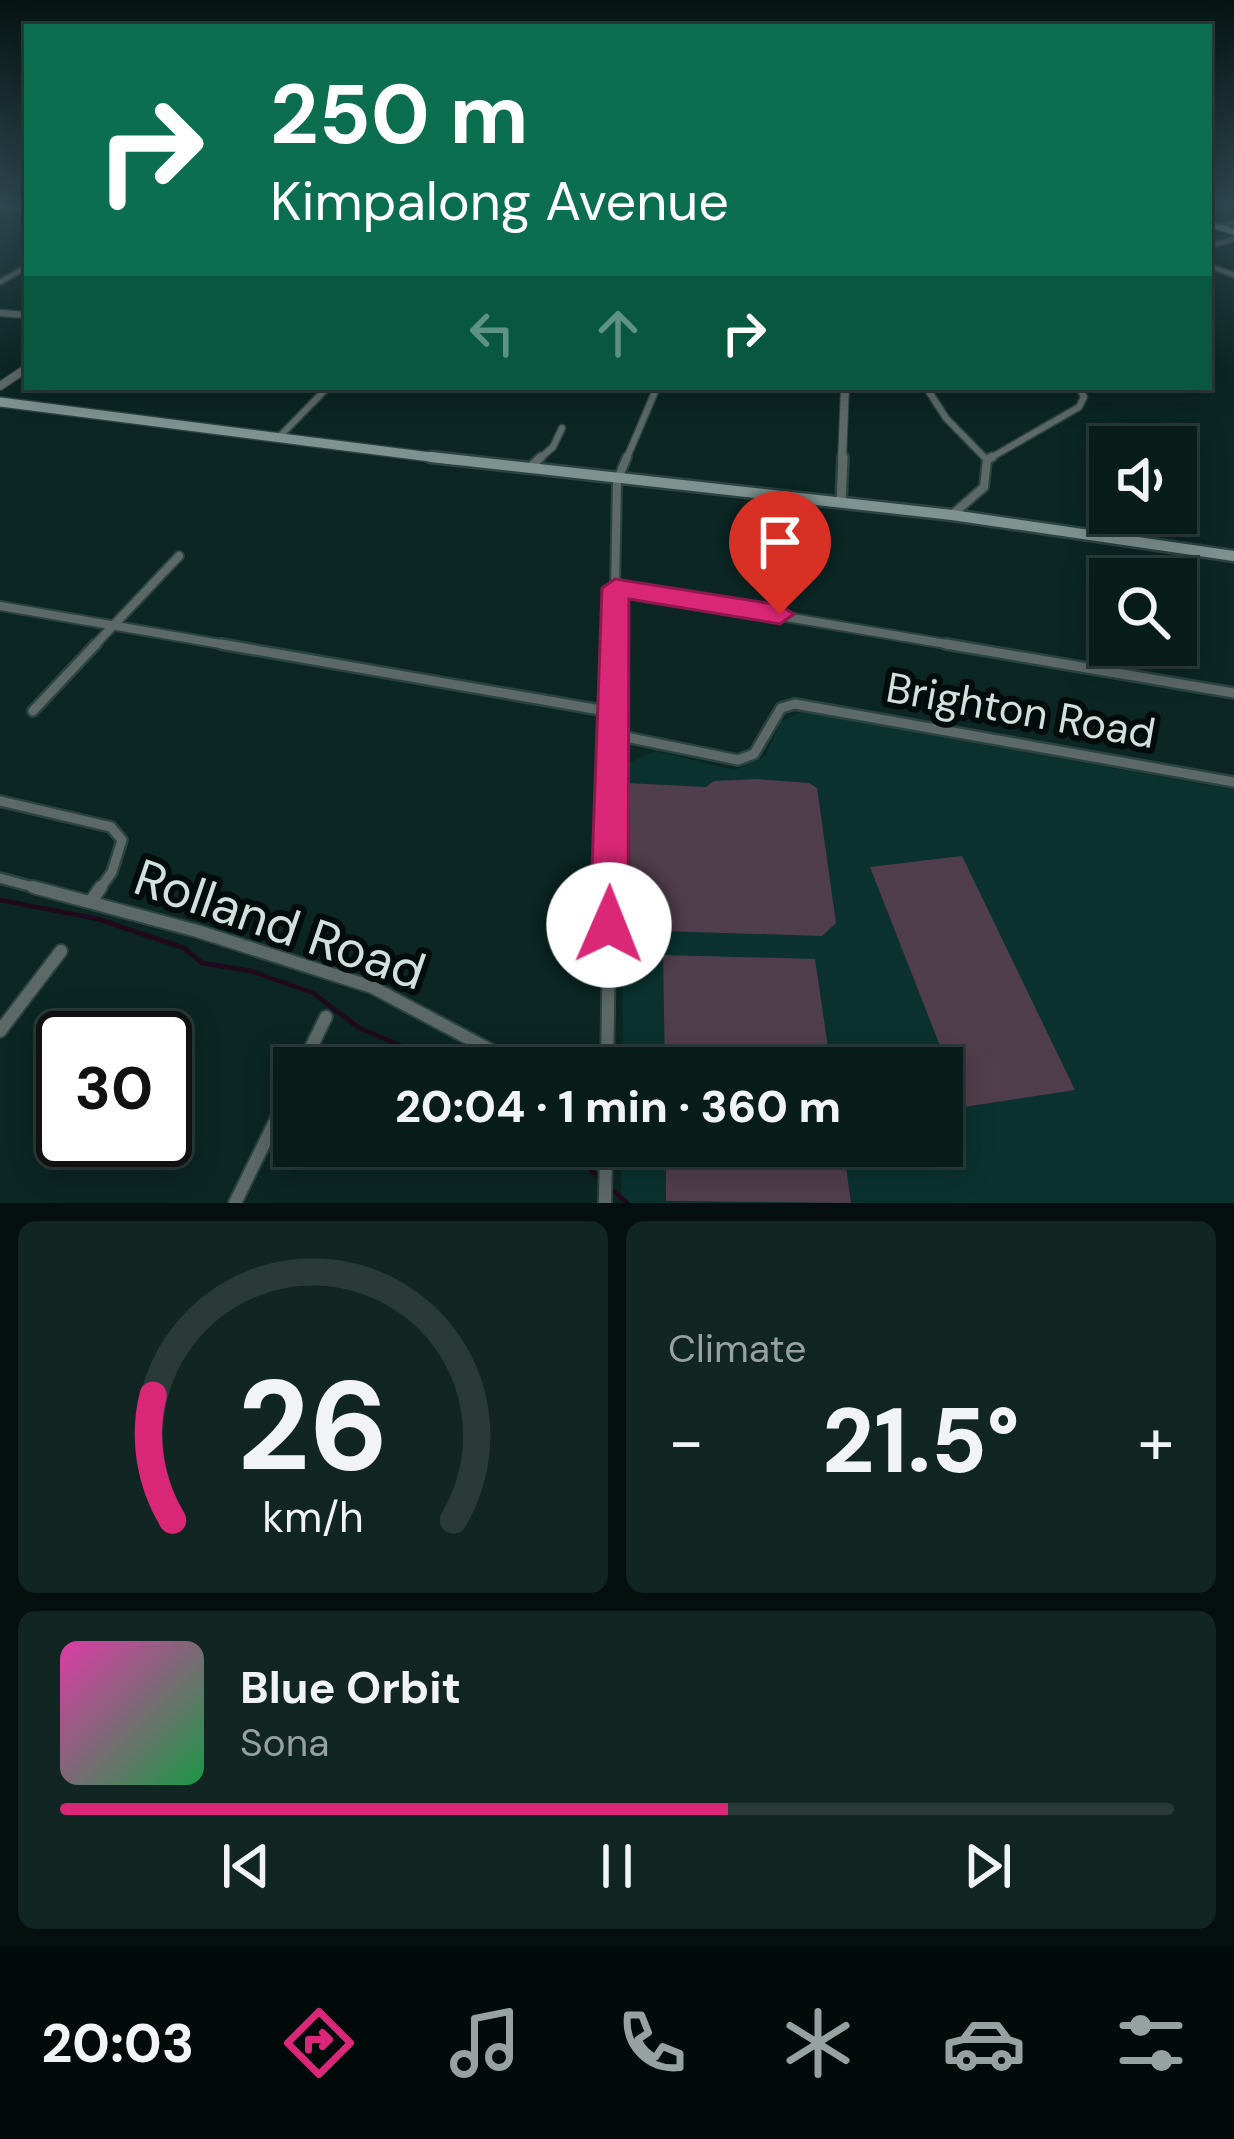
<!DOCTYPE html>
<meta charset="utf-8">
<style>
:root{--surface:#081c1a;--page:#112523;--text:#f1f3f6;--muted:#98a1a2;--line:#293a39;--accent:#db2777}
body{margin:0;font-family:"DM Sans",sans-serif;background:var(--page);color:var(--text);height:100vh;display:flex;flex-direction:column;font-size:45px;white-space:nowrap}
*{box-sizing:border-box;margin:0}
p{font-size:39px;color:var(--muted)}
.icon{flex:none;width:66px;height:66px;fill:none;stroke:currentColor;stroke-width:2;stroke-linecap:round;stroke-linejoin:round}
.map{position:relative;height:1203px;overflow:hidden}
.side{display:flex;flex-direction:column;gap:18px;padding:18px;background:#040f0e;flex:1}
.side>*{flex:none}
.top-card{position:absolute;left:24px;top:24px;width:1188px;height:366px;border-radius:0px;box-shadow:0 6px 30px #0003,0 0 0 3px var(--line);background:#0b6e4f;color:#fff;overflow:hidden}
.tools{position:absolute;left:1089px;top:426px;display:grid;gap:24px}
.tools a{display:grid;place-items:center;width:108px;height:108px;border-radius:0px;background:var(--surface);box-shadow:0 6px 30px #0003,0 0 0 3px var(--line);font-size:60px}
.speed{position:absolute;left:36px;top:1011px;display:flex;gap:24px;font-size:60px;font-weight:700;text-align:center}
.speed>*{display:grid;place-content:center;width:156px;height:156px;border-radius:50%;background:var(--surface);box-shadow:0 6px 30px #0003,0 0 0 3px var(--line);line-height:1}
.speed .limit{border:6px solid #111;border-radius:18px;background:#fff;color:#111}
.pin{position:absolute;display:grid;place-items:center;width:102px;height:102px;color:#fff;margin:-123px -51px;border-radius:50% 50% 50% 0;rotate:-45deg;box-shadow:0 0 12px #0007}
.pin .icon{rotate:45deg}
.me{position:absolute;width:132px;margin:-66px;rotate:1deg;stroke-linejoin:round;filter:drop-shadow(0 0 9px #0008)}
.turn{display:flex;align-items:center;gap:42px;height:252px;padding:0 48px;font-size:54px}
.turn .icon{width:156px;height:156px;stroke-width:2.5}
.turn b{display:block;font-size:84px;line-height:102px}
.lanes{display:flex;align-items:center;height:114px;padding:0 48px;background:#0003;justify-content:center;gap:60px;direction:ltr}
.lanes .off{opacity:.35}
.big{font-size:90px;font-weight:800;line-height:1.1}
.side .widget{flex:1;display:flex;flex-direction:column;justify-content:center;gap:18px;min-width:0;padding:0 42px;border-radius:18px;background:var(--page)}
.side .dial{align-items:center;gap:0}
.dial svg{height:312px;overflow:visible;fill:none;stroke:var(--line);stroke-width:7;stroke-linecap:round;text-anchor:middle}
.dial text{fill:var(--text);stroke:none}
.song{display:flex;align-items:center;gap:36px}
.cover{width:144px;height:144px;border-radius:18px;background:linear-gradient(135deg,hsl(320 70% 55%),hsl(140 70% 35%))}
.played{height:12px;border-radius:6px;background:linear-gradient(90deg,var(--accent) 60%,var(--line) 60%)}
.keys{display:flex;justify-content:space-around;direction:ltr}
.heat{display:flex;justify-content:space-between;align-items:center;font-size:66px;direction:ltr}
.side .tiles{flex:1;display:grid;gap:18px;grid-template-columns:1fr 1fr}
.widget:last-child{grid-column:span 2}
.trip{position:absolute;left:273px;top:1047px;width:690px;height:120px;border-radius:0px;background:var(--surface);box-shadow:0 6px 30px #0003,0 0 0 3px var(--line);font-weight:800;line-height:120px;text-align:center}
.tabs{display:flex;height:192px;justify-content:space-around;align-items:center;background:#030b0a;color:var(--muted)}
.tabs .icon{width:84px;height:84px}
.tabs .selected{color:var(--accent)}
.tabs b{font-size:54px;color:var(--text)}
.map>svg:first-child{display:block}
.built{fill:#0b322f}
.green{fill:#513e4c}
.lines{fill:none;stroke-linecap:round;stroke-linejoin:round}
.stream{stroke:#20091b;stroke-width:4.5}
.minor-far4-casing{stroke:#2b4441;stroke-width:8}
.minor-far3-casing{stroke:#2b4441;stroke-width:9}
.minor-far2-casing{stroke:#2b4441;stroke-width:12}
.minor-far1-casing{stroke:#2b4441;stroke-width:14}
.minor-casing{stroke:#2b4441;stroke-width:16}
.tertiary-far1-casing{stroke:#2b4441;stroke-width:10}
.tertiary-casing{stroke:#2b4441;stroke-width:14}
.secondary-far1-casing{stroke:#2b4441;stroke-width:12}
.secondary-casing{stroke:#2b4441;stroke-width:15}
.primary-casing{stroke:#2b4441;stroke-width:9}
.minor-far4{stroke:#5d6967;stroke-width:4.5}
.minor-far3{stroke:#5d6967;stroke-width:6}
.minor-far2{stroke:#5d6967;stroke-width:8}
.minor-far1{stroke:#5d6967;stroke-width:9}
.minor{stroke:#5d6967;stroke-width:12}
.tertiary-far1{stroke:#5d6967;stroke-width:8}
.tertiary{stroke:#5d6967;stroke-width:9}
.secondary-far1{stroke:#7e928f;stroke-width:9}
.secondary{stroke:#7e928f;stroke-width:10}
.primary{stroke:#99b2ae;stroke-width:6}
.route{fill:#db2777;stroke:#8e194d;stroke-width:3}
.labels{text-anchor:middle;stroke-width:12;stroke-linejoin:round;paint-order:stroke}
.street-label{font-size:42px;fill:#d1e0de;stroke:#030c0b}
.near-street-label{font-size:51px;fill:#d1e0de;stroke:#030c0b}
</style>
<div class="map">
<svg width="1234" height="1203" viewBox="0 0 1234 1203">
<rect width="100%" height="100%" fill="#0b2623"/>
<path class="built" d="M802,712L1234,790V1203H621L622,1146H942V1068H623L621,774L629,763L656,751L734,770L765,757L781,721Z"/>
<path class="green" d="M757,779L809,783L817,788L836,923L822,936L633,930L627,783L706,787L714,781Z
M962,856L1075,1090L964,1107L870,867Z
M663,955L815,959L831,1068H665Z
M666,1146H843L851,1203L666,1201Z"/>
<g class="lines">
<path class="stream" d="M0,900L98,919L184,948L202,963L251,971L313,993L359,1028L454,1068
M566,1146L599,1178
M610,1188L627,1203"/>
<g class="minor-far4-casing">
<path id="minor-far4" d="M1227,203L1234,205
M0,208L27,210
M1219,227L1234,223
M1209,246L1234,239
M1209,266L1234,275
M0,282L27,267
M0,313L27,315"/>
</g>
<g class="minor-far3-casing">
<path id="minor-far3" d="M0,313L27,315
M926,387L946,418L987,460
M280,436L328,387
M538,460L553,447L562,428
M626,460L657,387
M987,460L1079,407L1084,397L1079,387"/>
</g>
<g class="minor-far2-casing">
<path id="minor-far2" d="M529,468L541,457
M953,514L984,487L987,460L992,457
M615,588L964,647
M0,606L238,647
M93,647L179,556
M614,647L617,481L627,457"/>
</g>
<g class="minor-far1-casing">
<path id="minor-far1" d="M221,644L612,712
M946,644L1234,693
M33,711L96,644
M611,734L738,760L754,754L781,708L795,704L1234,782
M0,801L111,827L122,840L112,872L99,890
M0,878L44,890
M610,890L614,644"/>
</g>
<g class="minor-casing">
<path id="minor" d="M33,887L197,931L372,987L524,1068
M91,901L101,887
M0,1031L61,951
M301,1068L326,1017
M607,1068L610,887
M235,1203L294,1083
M605,1203L606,1146"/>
</g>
<g class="tertiary-far1-casing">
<path id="tertiary-far1" d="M0,386L27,368
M842,460L845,387"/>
</g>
<g class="tertiary-casing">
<path id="tertiary" d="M841,503L843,457"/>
</g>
<g class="secondary-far1-casing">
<path id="secondary-far1" d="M0,402L454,460"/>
</g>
<g class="secondary-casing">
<path id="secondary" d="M431,457L952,515L1234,556"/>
</g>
<g class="primary-casing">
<path id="primary" d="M1209,224L1234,232"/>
</g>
<use href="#minor-far4" class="minor-far4"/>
<use href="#minor-far3" class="minor-far3"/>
<use href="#minor-far2" class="minor-far2"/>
<use href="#minor-far1" class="minor-far1"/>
<use href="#minor" class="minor"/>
<use href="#tertiary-far1" class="tertiary-far1"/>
<use href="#tertiary" class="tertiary"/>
<use href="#secondary-far1" class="secondary-far1"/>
<use href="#secondary" class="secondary"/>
<use href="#primary" class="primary"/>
</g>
<linearGradient id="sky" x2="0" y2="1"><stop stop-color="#061513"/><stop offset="0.55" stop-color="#2e4750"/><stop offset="1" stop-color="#2e4750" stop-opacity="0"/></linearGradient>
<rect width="1234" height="372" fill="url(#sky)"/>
<path class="route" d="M615,579L780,605L794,614L780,624L629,599L628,925L623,938L609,943L595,938L590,925L602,588Z"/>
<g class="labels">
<g class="street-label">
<text transform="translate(1021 710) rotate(10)" y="15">Brighton Road</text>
</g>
<g class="near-street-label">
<text transform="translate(280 924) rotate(19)" y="18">Rolland Road</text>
</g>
</g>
</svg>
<div class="tools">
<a><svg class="icon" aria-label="sound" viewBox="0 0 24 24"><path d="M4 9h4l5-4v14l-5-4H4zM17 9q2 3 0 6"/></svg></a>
<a><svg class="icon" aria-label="search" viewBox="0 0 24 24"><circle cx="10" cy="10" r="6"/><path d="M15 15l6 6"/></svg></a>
</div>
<div class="speed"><div class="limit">30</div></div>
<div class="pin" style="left:780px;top:614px;background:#d93025"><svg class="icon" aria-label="arrive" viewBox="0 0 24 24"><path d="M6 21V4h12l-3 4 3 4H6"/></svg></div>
<svg class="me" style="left:609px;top:925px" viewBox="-20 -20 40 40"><circle r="19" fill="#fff"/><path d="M0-13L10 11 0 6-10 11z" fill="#db2777"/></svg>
<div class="trip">20:04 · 1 min · 360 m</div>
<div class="top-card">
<div class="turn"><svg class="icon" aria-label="right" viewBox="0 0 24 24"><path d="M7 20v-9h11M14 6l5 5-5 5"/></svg><div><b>250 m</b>Kimpalong Avenue</div></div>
<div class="lanes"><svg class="icon off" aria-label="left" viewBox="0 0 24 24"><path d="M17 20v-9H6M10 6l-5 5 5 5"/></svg><svg class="icon off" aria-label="ahead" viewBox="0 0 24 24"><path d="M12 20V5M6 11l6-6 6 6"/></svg><svg class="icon" aria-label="right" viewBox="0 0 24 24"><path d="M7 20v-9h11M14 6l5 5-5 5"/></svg></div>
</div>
</div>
<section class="side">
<div class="tiles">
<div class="widget dial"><svg viewBox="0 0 100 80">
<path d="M14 69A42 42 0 1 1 86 69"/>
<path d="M14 69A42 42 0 0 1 9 37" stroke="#db2777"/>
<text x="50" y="56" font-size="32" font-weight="700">26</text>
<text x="50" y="72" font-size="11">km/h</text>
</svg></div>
<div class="widget"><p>Climate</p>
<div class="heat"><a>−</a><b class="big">21.5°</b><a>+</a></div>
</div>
<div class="widget">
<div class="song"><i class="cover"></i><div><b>Blue Orbit</b><p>Sona</p></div></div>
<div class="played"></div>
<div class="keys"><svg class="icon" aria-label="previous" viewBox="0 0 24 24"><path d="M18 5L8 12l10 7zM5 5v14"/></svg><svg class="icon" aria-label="pause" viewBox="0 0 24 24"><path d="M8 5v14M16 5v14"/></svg><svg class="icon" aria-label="next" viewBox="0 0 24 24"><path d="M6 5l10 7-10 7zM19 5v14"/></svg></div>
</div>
</div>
</section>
<nav class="tabs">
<b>20:03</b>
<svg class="icon selected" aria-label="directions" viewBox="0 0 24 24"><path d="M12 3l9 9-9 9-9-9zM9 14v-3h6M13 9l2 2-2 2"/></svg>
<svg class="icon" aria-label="music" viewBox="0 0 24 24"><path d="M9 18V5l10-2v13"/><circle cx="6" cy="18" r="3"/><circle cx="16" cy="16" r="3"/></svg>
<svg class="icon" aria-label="phone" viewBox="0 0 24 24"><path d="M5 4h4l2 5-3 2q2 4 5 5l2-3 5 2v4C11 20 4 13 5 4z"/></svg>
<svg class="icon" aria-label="climate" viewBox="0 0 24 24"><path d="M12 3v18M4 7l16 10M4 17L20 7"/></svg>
<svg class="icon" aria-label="car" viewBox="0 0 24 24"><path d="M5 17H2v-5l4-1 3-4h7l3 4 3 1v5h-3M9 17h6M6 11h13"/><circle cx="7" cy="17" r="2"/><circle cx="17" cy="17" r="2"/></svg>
<svg class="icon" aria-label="filters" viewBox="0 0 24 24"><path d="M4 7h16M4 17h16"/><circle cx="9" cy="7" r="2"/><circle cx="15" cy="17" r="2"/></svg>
</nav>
